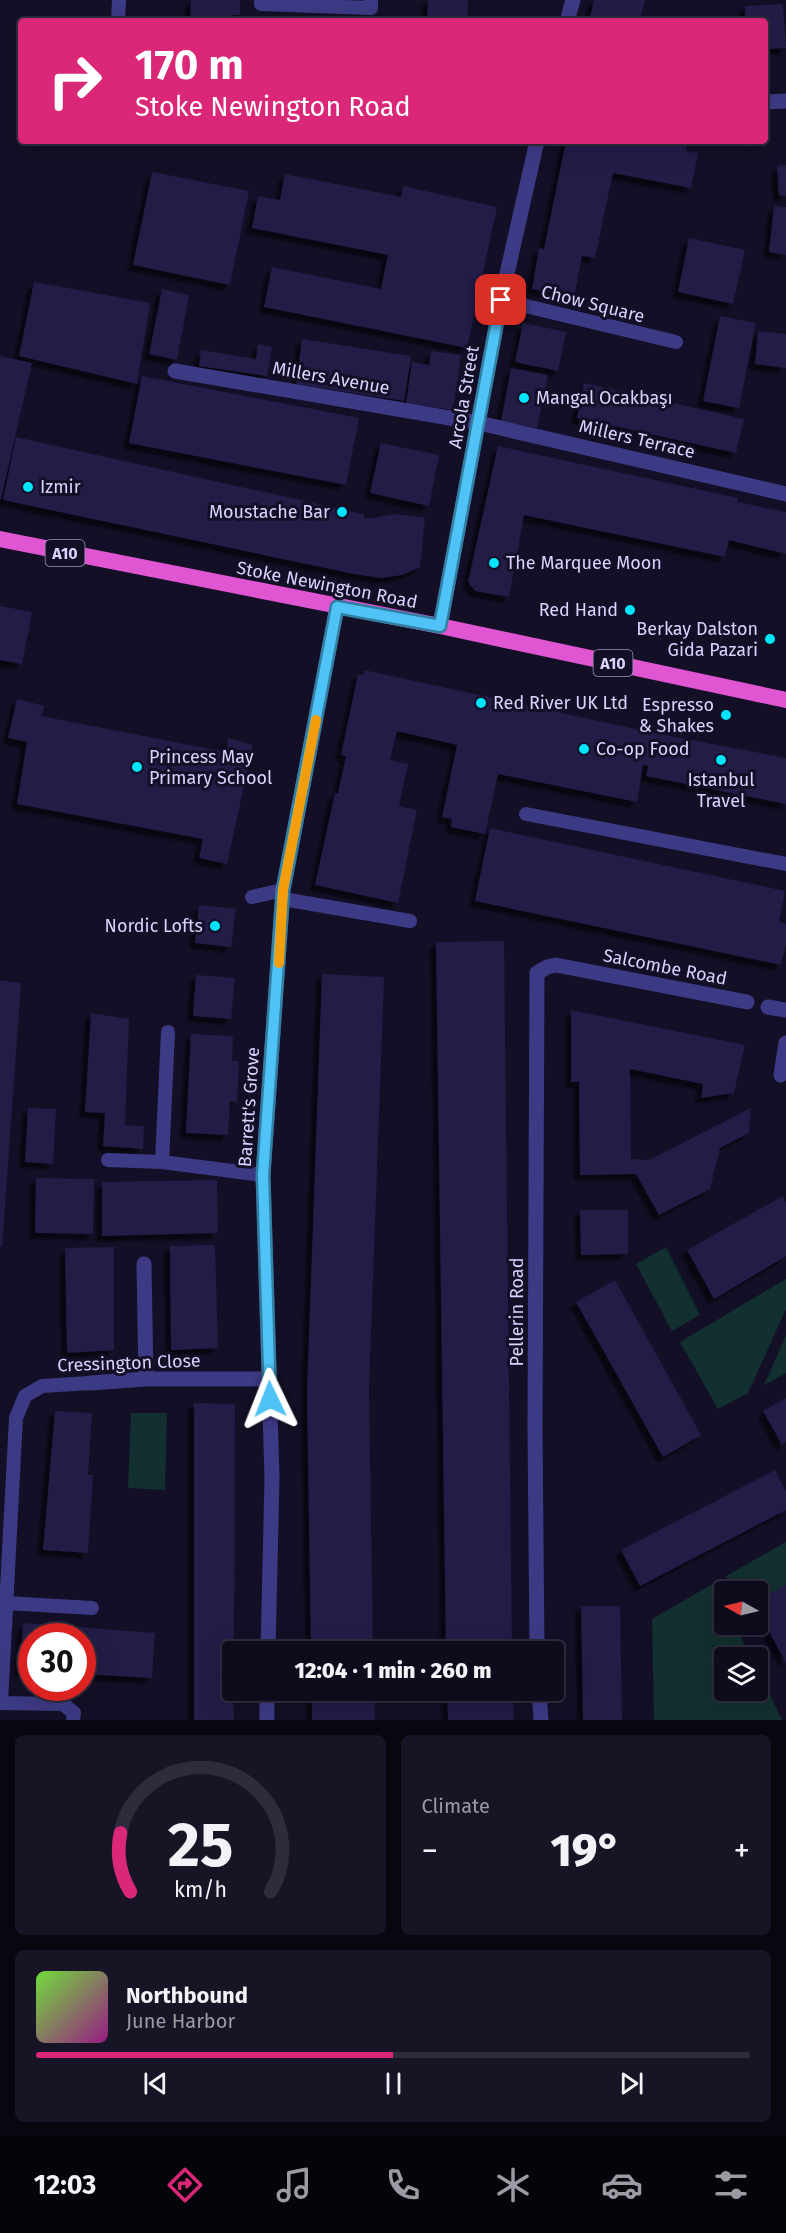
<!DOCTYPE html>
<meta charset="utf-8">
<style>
:root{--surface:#0e0b1c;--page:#171425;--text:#f1f3f6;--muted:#9b9ba3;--line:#2e2b3b;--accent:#db2777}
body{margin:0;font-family:"Fira Sans",sans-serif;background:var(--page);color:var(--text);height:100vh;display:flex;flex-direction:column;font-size:22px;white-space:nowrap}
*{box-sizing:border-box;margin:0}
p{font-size:20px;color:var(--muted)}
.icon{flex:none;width:33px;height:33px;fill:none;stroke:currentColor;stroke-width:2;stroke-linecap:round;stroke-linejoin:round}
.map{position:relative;height:1720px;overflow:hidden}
.sheet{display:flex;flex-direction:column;gap:15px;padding:15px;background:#08060f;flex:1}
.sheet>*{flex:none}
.hud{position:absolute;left:18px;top:18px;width:750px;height:126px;border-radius:6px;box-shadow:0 6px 24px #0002,0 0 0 2px var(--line);background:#db2777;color:#fff;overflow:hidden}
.needle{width:39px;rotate:278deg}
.tools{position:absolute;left:714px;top:1581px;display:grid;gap:12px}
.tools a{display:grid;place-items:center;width:54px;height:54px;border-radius:6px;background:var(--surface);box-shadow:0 6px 24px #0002,0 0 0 2px var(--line);font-size:30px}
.speed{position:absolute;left:18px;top:1623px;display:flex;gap:12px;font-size:30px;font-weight:700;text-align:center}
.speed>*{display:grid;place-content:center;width:78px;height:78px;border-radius:50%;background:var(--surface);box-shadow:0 6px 24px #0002,0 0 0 2px var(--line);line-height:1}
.speed .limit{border:9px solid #d22;background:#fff;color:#111}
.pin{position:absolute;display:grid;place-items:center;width:51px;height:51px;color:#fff;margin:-26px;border-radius:12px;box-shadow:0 3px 9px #0006}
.me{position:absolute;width:66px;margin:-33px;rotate:358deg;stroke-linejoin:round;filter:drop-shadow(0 0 4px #0008)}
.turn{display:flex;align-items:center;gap:21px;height:126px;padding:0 18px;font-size:27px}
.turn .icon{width:78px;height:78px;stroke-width:2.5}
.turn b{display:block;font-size:42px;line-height:51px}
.big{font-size:45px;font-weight:800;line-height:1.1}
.sheet .widget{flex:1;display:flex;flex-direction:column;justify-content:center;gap:9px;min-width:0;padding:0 21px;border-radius:9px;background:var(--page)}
.sheet .dial{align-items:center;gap:0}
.dial svg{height:156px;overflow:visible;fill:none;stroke:var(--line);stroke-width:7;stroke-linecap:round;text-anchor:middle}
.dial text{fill:var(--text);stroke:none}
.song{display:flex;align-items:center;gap:18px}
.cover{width:72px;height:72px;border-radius:9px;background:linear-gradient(135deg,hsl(100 70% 55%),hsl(310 70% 35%))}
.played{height:6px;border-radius:3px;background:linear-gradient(90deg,var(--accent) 50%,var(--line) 50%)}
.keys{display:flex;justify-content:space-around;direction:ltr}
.heat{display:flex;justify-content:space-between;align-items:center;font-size:33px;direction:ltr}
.sheet .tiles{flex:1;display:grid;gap:15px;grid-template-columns:1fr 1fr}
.widget:last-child{grid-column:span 2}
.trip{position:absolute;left:222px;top:1641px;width:342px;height:60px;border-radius:6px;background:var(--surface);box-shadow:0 6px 24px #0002,0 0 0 2px var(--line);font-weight:800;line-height:60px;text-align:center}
.menu{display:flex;height:96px;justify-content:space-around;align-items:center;background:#06040b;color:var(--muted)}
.menu .icon{width:42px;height:42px}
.menu .active{color:var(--accent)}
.menu b{font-size:27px;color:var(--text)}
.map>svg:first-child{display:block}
.green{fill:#12302f}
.building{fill:#241b47;filter:url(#shadow)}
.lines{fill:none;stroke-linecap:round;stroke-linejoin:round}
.service{stroke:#3d3a85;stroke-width:14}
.minor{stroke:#3d3a85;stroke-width:15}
.trunk{stroke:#e055d1;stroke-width:16}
.route-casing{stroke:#337fa1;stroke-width:15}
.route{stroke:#4fc3f7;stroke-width:10}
.slow{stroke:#f59e0b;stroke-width:10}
.poi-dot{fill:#00e5ff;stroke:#130f26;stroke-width:2}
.labels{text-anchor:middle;stroke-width:6;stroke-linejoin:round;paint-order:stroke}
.shield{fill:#130f26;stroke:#9e99be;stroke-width:1.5}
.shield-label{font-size:16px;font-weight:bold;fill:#d9d4ff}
.street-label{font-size:18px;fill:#d9d4ff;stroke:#130f26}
.poi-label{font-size:18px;fill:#d9d4ff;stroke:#130f26;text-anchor:start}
</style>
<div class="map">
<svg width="786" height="1720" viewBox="0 0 786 1720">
<defs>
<filter id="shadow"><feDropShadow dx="-5.5" dy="5.5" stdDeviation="1.5" flood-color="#0009"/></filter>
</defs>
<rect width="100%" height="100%" fill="#130f26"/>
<path class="green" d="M666,1247L700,1315L672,1331L636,1264Z
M786,1279V1309L748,1393L718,1409L680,1342Z
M786,1335V1373L764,1385Z
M131,1413H167L165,1490L128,1488Z
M786,1542V1585L758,1601V1592L735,1591L726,1576Z
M714,1583L724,1603V1624L735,1625L751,1657L724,1658V1690H758V1670L782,1720H654L652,1619Z"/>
<path class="building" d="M191,0H240V15H231V21H190Z
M428,0H468L467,21H427Z
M594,0H645L640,21H589Z
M783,4L786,48L765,49V21H745V6Z
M566,141H688L686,151L698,153L691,188L613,173L595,258L582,256L574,297L532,289L539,248L544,249Z
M786,165V196L779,195L777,166Z
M152,172L249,191L230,285L133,265Z
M285,174L401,197L403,186L497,207L467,348L264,307L272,267L381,289L388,255L252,228L258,196L280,200Z
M774,206L786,207V255L769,252Z
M689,238L745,250L733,304L678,292Z
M34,282L150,303L137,384L19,356Z
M162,289L189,295L177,360L149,354Z
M720,316L756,323L739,408L703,401Z
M523,323L566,332L558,371L515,362Z
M758,331L786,334V368L755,364Z
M302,339L411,356L404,401L296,384Z
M258,344L272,347L267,376L199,366L201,350L256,359Z
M431,351L461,355L453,410L406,403L412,362L429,365Z
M0,356L32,363L1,499H0Z
M511,368L548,375L537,428L501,421Z
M142,376L359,418L346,485L129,443Z
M584,383L744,419L736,453L577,418Z
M16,437L363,514L365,519L396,514L425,518L420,567L402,575L381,578L354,574L3,500Z
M381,443L439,455L429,506L370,493Z
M498,446L738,498L737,502L786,512V554L729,540L725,557L524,515L509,597L475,591L468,582Z
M0,606L32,612L22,664L0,660Z
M364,670L654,733L786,758V804L646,776L648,766L643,765L637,802L498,774L485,834L451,827L452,819L442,817L457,745L397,731L390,760L408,764L399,806L417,810L398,903L315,885L335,793H338L346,756L341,755L358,674L363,675Z
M17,699L45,706L41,716L226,752L228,738L253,745L227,864L199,858L203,839L17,804L27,742L8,738Z
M490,828L785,891L779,922L786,924V944L781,965L475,901Z
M199,905L236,909L231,947L195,943Z
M504,941L512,1652H446L436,942Z
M322,974L384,977L369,1388L373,1652H311L307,1392Z
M196,975L235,978L231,1019L193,1016Z
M0,980L21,983L2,1247L0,1246Z
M571,1010L745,1045L734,1093L701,1098L703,1084L630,1069L631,1159L649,1160L751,1108L749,1133L720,1148L710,1189L659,1215L636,1174L580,1175L579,1082H571Z
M91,1013L129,1019L125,1125L144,1126L143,1149L103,1146L105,1113L85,1112Z
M191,1034L233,1036L232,1061H239L237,1102L230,1101L228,1135L186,1133Z
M28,1108L56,1109L53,1164L25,1162Z
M36,1178L94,1179L93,1234L35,1233Z
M217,1180L218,1233L102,1236V1182Z
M783,1196L786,1203V1256L714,1299L687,1250Z
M580,1210H628V1254L581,1255Z
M215,1245L218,1348L171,1350L170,1246Z
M114,1247V1350L67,1353L65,1248Z
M615,1280L701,1435L663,1457L576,1302Z
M786,1398V1442L782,1445L763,1411Z
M194,1403L235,1404L234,1652H232L234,1720H194Z
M55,1411L92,1413L88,1475H93L88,1553L43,1550Z
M775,1470L786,1491V1510L640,1586L621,1550Z
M786,1585V1663L758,1611V1601Z
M581,1606H620L622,1720H583Z
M23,1623L155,1633L152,1678L82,1674V1636H32V1671L20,1670Z
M312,1690H374L375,1720H312Z
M447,1690H512L514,1720H448Z"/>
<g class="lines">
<path class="service" d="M261,0V4L371,8V0
M118,21L119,0
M501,300L676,342
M526,814L786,864
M252,897L283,890
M283,899L410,921
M108,1160L162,1162L263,1175
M162,1162L168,1032
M5,1603L92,1608
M73,1720L74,1713L63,1704L1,1703L16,1418L25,1396L42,1386L90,1383"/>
<path class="minor" d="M567,21L573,0
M765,102L786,101
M175,371L479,423L786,494
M440,626L501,300L537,141
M768,1007L786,1010
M781,1075L786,1043
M144,1264L146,1379
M90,1383L146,1379H269
M268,1652L272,1478L263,1175L283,890L337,607
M537,1652L535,1427L537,973L547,967L556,965L747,1002
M267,1690V1720
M539,1690L541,1720"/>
<path class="trunk" d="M0,539L440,626L786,700"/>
</g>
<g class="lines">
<g class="route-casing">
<path id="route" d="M270,1399L263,1175L283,890L337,607L440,626L501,300"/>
</g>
<use href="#route" class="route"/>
<path class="slow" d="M279,963L283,890L316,720"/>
</g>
<g class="poi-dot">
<circle cx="524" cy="398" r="6"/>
<circle cx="28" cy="487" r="6"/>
<circle cx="342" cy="512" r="6"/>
<circle cx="494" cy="563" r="6"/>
<circle cx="630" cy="610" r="6"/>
<circle cx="770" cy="639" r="6"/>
<circle cx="481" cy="703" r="6"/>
<circle cx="726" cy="715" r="6"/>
<circle cx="584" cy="749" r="6"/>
<circle cx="721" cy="760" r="6"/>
<circle cx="137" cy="767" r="6"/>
<circle cx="215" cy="926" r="6"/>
</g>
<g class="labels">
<g class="shield">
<rect x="45.5" y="540" width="39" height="26" rx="4.5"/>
<rect x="593.5" y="650" width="39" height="26" rx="4.5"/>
</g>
<g class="shield-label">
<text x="65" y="559">A10</text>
<text x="613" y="669">A10</text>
</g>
<g class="street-label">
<text transform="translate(593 304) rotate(14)" y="6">Chow Square</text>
<text transform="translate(331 378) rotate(10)" y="6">Millers Avenue</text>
<text transform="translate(464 397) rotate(-80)" y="6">Arcola Street</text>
<text transform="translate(637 439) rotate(13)" y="6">Millers Terrace</text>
<text transform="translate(327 585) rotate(11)" y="6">Stoke Newington Road</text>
<text transform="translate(665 967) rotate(11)" y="6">Salcombe Road</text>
<text transform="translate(249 1107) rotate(-86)" y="6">Barrett's Grove</text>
<text transform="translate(517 1312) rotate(-90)" y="6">Pellerin Road</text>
<text transform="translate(129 1363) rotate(-2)" y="6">Cressington Close</text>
</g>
<g class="poi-label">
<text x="536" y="404">Mangal Ocakbaşı</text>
<text x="40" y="493">Izmir</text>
<text x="330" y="518" text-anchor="end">Moustache Bar</text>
<text x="506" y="569">The Marquee Moon</text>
<text x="618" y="616" text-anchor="end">Red Hand</text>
<text x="758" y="635" text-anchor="end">Berkay Dalston<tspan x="758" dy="21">Gida Pazari</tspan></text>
<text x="493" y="709">Red River UK Ltd</text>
<text x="714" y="711" text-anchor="end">Espresso<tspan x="714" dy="21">&amp; Shakes</tspan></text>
<text x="596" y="755">Co-op Food</text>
<text x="149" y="763">Princess May<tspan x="149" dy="21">Primary School</tspan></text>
<text x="721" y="786" text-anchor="middle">Istanbul<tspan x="721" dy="21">Travel</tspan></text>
<text x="203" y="932" text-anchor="end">Nordic Lofts</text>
</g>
</g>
</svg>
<div class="tools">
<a><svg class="needle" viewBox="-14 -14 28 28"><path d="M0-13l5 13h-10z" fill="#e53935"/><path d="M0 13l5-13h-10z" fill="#9b9ba3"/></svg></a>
<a><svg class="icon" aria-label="layers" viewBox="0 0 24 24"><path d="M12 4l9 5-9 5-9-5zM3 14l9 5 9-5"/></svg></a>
</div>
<div class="speed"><div class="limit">30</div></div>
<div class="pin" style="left:501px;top:300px;background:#d93025"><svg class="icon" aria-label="arrive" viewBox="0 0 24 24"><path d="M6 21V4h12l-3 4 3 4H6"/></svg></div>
<svg class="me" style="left:270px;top:1399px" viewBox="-20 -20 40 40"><path d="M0-17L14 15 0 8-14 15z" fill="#4fc3f7" stroke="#fff" stroke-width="4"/></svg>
<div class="trip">12:04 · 1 min · 260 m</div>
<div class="hud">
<div class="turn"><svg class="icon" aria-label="right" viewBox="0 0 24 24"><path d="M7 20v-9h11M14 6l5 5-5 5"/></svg><div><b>170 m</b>Stoke Newington Road</div></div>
</div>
</div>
<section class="sheet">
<div class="tiles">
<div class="widget dial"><svg viewBox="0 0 100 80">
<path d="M14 69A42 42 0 1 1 86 69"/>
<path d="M14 69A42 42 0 0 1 9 39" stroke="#db2777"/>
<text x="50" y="56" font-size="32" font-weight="700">25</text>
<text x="50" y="72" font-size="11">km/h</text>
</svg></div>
<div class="widget"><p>Climate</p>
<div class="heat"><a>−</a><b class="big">19°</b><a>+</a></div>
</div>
<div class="widget">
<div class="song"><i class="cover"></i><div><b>Northbound</b><p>June Harbor</p></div></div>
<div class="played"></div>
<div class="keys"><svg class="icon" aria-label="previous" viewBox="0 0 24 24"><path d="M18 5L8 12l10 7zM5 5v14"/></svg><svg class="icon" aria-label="pause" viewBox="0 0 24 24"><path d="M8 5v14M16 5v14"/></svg><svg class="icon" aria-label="next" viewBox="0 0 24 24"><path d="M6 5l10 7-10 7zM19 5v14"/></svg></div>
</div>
</div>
</section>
<nav class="menu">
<b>12:03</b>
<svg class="icon active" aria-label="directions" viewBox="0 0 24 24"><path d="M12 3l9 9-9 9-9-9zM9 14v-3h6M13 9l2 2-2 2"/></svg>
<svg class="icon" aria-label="music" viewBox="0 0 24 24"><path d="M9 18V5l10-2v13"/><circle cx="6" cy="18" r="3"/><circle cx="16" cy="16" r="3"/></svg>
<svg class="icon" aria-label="phone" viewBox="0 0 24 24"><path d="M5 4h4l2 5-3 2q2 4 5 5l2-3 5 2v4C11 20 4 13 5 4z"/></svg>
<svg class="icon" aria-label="climate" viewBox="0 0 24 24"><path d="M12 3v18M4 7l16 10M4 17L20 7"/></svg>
<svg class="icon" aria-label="car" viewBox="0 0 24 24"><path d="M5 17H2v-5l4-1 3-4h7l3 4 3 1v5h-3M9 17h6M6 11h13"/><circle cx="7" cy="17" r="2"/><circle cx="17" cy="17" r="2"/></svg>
<svg class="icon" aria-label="filters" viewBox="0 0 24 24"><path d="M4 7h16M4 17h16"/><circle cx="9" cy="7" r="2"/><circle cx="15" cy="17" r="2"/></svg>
</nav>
